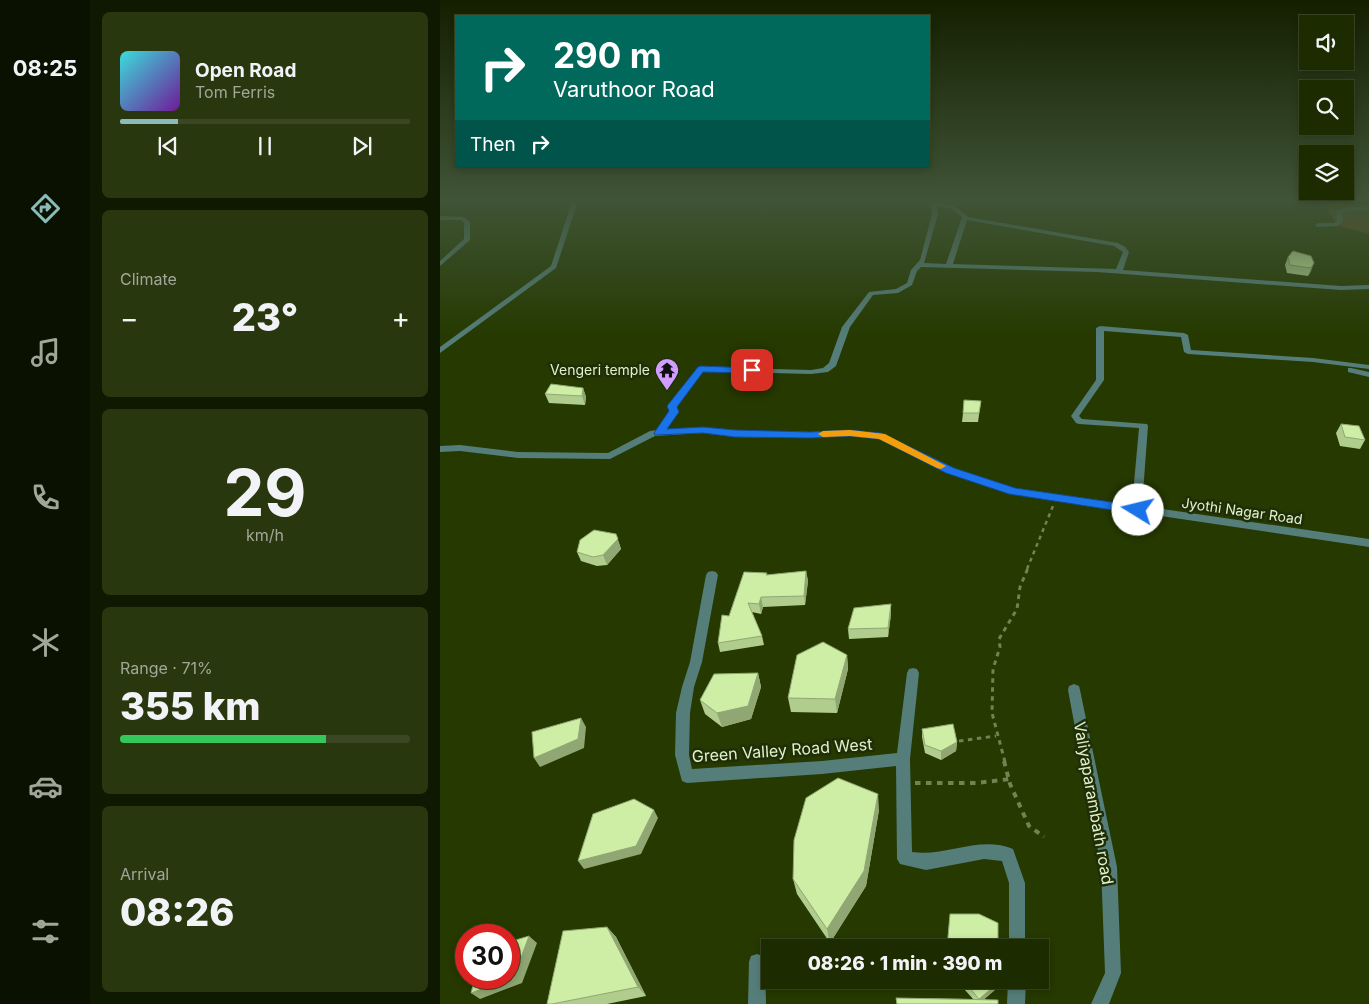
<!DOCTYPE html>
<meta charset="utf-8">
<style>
:root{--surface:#1c2b00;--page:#29370f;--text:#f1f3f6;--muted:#a0a799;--line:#3a4722;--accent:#8bbbb9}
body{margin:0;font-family:Inter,sans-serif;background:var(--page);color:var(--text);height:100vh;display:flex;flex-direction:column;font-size:19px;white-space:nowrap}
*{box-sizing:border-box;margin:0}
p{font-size:16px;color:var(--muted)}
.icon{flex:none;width:28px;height:28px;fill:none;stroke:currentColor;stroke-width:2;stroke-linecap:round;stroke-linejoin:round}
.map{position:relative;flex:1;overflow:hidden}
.details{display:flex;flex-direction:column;gap:12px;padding:12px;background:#0f1800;width:350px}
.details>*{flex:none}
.banner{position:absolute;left:15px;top:15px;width:475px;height:152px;border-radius:0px;box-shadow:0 2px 8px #0003,0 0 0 1px var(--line);background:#00695c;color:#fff;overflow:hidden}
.fabs{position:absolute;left:859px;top:15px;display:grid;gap:10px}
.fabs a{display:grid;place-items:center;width:55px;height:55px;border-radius:0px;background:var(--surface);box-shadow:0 2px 8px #0003,0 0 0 1px var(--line);font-size:25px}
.speed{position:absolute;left:15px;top:924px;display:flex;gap:10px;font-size:25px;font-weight:700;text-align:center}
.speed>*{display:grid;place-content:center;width:65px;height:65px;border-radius:50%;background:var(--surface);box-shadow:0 2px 8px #0003,0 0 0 1px var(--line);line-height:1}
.speed .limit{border:8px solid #d22;background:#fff;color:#111}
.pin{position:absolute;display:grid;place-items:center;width:42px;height:42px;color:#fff;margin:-21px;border-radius:10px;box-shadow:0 2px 8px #0006}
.me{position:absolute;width:55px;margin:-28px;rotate:279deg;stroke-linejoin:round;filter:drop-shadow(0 0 4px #0008)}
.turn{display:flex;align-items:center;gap:18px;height:105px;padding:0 15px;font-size:22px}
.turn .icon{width:65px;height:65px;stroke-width:2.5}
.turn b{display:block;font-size:35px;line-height:42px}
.then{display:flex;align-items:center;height:48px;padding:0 15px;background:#0003;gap:10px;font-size:19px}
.big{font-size:38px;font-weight:800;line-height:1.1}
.details .card{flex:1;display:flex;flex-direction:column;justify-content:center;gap:8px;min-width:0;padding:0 18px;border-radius:8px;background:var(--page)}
.details .dial{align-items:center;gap:0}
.dial b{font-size:65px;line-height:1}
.song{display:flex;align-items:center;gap:15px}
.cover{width:60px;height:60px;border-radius:8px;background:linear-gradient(135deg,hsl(180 70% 55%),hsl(280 70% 35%))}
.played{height:5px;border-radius:2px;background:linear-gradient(90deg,var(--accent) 20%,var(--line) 20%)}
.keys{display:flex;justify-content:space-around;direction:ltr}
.heat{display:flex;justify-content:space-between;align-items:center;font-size:28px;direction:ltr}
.charge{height:8px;border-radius:4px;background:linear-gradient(90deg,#34c759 71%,var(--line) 0)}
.trip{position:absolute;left:321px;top:939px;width:288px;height:50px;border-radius:0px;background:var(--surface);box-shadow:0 2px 8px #0003,0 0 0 1px var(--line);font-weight:800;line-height:50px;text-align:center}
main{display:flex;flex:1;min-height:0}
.dock{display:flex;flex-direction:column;width:90px;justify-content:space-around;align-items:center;background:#0b1100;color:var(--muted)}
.dock .icon{width:35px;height:35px}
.dock .current{color:var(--accent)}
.dock b{font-size:22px;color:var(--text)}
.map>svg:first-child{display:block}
.green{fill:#69461d}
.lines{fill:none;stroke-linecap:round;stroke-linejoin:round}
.path-far2{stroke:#708352;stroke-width:2.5;stroke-dasharray:4 4;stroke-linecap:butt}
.path-far1{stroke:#708352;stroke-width:3;stroke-dasharray:4.5 4.5;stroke-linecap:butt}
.path{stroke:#708352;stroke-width:4;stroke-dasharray:5.5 5.5;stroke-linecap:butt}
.minor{fill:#557e7a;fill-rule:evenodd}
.wall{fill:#b0cd8d}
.shaded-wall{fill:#90a773}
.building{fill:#cdeea4;stroke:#90a773}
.route{fill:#1a73e8;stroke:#114b97}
.slow{fill:#f59e0b}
.labels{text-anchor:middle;stroke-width:5;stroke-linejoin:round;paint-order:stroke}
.poi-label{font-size:14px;fill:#e0f2cc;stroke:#1f2e07;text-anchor:end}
.street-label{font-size:14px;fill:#e0f2cc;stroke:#1f2e07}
.near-street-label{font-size:16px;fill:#e0f2cc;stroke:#1f2e07}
</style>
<main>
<nav class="dock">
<b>08:25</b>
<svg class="icon current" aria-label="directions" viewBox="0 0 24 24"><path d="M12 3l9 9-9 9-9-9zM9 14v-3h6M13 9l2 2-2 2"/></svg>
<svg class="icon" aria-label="music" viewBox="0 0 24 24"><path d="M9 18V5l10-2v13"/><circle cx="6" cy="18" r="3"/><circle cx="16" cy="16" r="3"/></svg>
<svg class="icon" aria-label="phone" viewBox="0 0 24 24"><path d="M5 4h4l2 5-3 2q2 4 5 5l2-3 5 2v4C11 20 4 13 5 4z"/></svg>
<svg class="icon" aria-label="climate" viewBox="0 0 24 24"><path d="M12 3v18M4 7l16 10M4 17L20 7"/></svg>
<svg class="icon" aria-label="car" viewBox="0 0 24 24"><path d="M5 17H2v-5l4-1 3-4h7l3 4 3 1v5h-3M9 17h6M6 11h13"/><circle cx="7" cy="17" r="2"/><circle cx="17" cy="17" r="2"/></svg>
<svg class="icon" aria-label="filters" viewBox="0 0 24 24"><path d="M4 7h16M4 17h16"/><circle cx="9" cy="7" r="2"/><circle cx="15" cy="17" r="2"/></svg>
</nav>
<section class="details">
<div class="card">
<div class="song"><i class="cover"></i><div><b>Open Road</b><p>Tom Ferris</p></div></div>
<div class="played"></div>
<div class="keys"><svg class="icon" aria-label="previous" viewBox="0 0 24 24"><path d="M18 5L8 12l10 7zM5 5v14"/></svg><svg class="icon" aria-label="pause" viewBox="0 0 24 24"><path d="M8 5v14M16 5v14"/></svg><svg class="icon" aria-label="next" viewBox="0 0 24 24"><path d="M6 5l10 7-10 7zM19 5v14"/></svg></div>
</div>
<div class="card"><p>Climate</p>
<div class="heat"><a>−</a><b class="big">23°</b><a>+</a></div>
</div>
<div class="card dial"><b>29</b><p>km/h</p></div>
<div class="card"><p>Range · 71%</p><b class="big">355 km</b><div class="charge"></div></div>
<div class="card"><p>Arrival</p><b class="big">08:26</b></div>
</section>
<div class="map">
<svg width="929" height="1004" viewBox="0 0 929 1004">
<rect width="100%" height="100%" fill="#253900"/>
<path class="green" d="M896,198H929V234L896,225L892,216L885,207Z"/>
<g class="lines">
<path class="path-far2" d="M587,569L613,506"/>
<path class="path-far1" d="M519,741L556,736
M565,762L552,713L553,669L560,647L559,639L577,609L580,587L588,568"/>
<path class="path" d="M564,761L570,784L589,826L604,837
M475,783H537L570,779"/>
<path class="minor" d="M133,198H139L116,268L0,353V347L111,266Z
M497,198H503L499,203L516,207L528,217L678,243L685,247L689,252L683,270L901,286L929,285V289L901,290L657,272L481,267L477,271L472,285L458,293L433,295L410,327L396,366L388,372L371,374L263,371L236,407L238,412L226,429L263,427L295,431L371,432L410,430L441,433L513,468L574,488L692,505L699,428L639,424L636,423L631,416L656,380V328L660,326L744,333L748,335L751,350L873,358L929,365V369L873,362L748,354L744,352L741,337L664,331V380L639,416L642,419L707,424L708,426L702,506L929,539V547L573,494L507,472L439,439L410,436L371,438L295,437L263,433L215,436L170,459L78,458L20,451L0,452V446L20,445L78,452L168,453L210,431L217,430L230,412L228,407L258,367L371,370L383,368L389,363L402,327L429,292L456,289L467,283L471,270L480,260L492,214L491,206ZM497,206L512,209L522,217L506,264L484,263L498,214ZM527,220L674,246L683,252L676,269L513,264Z
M909,207H929V211H909L902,213L903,221L898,226L878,227L875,225L878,223H894L897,221V211Z
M0,216L24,217L30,222V240L0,266V261L24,239V223L21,220H0Z
M908,368H911L929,372V377L908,372Z
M272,571L276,572L278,575L262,662L254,687L250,713L249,755L252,769L382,761L457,753L467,673L469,669L473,668L477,669L479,673L470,759L472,852C506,857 540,835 573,849L585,883V948H569V883L562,861L544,859L486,870L460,864L457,859L456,766L382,774L247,783L242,781L235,755L236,713L242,687L250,662L266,575L268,572Z
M634,684L639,686L640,690L677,867L681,973L669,1004H651L665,973L661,867L628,690L629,686Z
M317,954L323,956L325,962L326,1004H308L309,962L311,956Z
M568,980H586L585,1004H567Z"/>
</g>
<path class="wall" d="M871,256V271L868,276L847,273L845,265L848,257Z
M143,388L146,397L145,405L109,403L105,394Z
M541,401L538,422H522L523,413Z
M901,424L925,440L920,449L900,446L896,433Z
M176,534L181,549L167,565L157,566L141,561L137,552Z
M366,571L368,581L365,605L323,607L321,614L312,612L322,636L324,645L280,652L278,643L289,616L327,573V575Z
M451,604V614L448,637L409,639L408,629Z
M407,655L408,669L397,713L351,712L348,698Z
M318,673L321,687L311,719L282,727L265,714L260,700Z
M482,729L517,742L516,751L501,760L485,753L482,737Z
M439,810L426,886L390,943L357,894L353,879Z
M167,927L176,937L206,996L167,1004H107Z
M516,980H558L556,989L544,999L558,1004H457L456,998L533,999Z"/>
<path class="shaded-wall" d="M874,263L871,271L868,276L871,268Z
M143,388L146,397L145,405L142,396Z
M176,534L181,549L167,565L163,555Z
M366,571L368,581L365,605L364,596Z
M321,597L323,607L321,614L319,604Z
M451,604V614L448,637V628Z
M407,655L408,669L397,713L395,699Z
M318,673L321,687L311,719L282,727L277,713Z
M141,718L146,727L144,748L100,767L94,758Z
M517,742L516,751L501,760V751Z
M438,794L439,810L426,886L390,943L387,929Z
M214,810L218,818L201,854L144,869L138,861Z
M167,927L176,937L206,996L198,987Z
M89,936L97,943L82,983L40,999L31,993Z
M558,983L556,989L539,1004V999Z"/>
<path class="building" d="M853,251L871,256L874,263L871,268L850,265L848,257Z
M111,384L143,388L142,396L105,394Z
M524,400L541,401L539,413H523Z
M901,424L919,426L925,440L905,437Z
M154,530L176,534L178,539L163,555L153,557L137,552L140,540Z
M366,571L364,596L321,597L319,604L308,603L322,636L278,643L282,615L289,616L304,572L327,573L326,575Z
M451,604L448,628L408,629L414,608Z
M383,642L407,655L395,699L348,698L357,655Z
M318,673L308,706L277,713L260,700L274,674Z
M141,718L138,739L94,758L92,732Z
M513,724L517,742L501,751L485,745L482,729Z
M398,778L438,794L424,871L387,929L353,879L354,840L366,798Z
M194,799L214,810L196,846L138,861L153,814Z
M510,914H539L558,923V948H507Z
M167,927L198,987L112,1004H107L123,931Z
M89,936L74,977L31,993L35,978H69V942Z
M523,980H558V983L539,999Z
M456,998L558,1000V1004H457Z"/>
<linearGradient id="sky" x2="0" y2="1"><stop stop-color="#141f00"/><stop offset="0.59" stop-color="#405437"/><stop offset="1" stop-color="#405437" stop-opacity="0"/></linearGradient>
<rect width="929" height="338" fill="url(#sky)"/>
<path class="route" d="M261,366L312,368L316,370L312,373L263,372L237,407L239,412L227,429L263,427L295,430L371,432L410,430L441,433L514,468L575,488L698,506L703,510L698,514L569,494L506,473L439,439L410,436L371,438L295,437L263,433L215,435L214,433L229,411L227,406L258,367Z"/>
<path class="slow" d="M410,430L445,434L506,466L501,469L497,468L439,439L410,436L383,437L378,434L383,431Z"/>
<defs>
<g id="temple-pin" transform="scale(1.25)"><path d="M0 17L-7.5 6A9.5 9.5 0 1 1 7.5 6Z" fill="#d19dfe" stroke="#1f2e07"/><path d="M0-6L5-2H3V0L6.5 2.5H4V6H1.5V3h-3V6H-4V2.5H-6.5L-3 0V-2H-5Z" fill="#111"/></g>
</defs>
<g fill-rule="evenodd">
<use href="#temple-pin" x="227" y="370"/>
</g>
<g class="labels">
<g class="poi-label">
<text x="210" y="375">Vengeri temple</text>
</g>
<g class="street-label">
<text transform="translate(802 511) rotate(8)" y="5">Jyothi Nagar Road</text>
</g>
<g class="near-street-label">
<text transform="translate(342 750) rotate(-4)" y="6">Green Valley Road West</text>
<text transform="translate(654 803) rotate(80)" y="6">Valiyaparambath road</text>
</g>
</g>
</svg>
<div class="fabs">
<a><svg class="icon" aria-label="sound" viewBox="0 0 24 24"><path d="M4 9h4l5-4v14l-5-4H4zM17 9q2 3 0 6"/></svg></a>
<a><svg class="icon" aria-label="search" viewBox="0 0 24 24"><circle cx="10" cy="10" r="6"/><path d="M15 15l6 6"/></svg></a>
<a><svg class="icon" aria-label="layers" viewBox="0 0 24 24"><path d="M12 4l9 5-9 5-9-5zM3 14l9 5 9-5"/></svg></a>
</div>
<div class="speed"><div class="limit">30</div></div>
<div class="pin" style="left:312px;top:370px;background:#d93025"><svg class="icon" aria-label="arrive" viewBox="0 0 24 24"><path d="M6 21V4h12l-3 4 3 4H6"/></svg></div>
<svg class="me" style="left:698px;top:510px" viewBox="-20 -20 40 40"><circle r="19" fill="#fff"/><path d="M0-13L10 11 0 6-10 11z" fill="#1a73e8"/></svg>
<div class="trip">08:26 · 1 min · 390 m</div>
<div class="banner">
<div class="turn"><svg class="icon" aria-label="right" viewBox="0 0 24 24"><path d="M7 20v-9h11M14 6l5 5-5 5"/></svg><div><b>290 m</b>Varuthoor Road</div></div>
<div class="then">Then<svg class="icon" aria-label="right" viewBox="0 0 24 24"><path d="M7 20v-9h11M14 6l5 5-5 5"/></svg></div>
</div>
</div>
</main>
